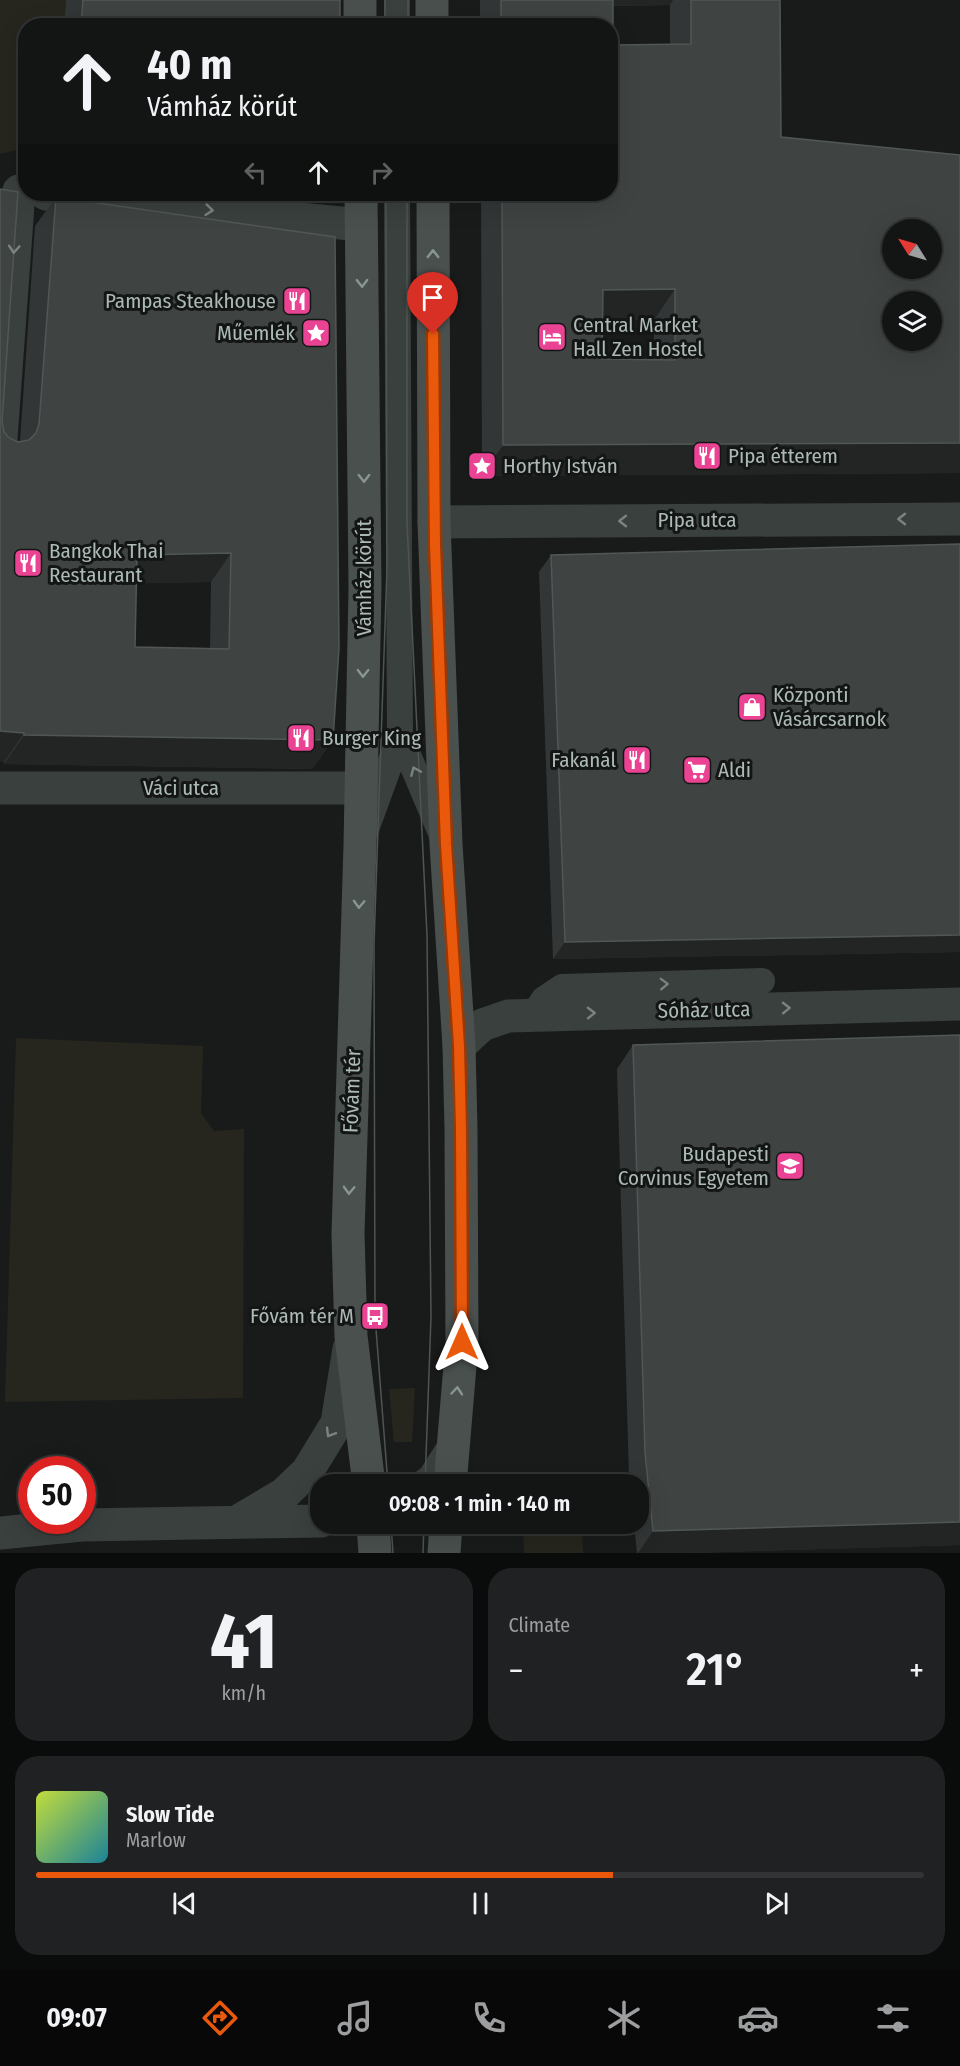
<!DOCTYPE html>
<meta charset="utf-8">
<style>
:root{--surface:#131414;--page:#202122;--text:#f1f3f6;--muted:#9d9ea0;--line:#323334;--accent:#ea580c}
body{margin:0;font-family:"Fira Sans Condensed",sans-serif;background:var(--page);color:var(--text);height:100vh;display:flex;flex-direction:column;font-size:22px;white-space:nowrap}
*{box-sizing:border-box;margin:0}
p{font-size:20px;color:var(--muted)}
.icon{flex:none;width:33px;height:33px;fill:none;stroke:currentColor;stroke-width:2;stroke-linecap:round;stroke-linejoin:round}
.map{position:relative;height:1553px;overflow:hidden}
.details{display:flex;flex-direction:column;gap:15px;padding:15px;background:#0a0b0b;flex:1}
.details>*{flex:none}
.banner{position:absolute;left:18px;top:18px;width:600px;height:183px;border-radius:24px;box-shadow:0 6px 24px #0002,0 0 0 2px var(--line);background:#131414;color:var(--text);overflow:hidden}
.needle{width:39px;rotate:307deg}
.fabs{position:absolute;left:882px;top:219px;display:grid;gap:12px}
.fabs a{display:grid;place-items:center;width:60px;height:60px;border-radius:50%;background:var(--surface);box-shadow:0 6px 24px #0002,0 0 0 2px var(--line);font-size:30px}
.speed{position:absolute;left:18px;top:1456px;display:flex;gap:12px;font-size:30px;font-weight:700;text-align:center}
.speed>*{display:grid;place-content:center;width:78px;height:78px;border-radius:50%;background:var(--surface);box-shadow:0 6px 24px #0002,0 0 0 2px var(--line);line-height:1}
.speed .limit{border:9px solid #d22;background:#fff;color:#111}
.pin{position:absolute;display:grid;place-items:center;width:51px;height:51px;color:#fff;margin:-62px -26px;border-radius:50% 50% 50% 0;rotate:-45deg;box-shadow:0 0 6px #0007}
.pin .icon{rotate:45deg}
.me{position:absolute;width:66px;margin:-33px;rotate:0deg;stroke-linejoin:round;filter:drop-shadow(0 0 4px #0008)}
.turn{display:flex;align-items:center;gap:21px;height:126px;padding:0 30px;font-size:27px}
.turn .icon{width:78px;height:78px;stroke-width:2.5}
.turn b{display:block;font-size:42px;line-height:51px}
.lanes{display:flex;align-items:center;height:57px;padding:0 30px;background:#0003;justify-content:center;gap:30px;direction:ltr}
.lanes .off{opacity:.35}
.big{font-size:45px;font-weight:600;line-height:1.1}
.details .widget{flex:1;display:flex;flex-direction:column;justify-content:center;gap:9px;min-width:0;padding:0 21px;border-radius:24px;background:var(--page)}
.details .dial{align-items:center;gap:0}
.dial b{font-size:78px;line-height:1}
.song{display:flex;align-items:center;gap:18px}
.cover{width:72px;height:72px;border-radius:9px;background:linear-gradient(135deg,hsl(70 70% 55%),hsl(190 70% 35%))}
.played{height:6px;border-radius:3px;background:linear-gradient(90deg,var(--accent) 65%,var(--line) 65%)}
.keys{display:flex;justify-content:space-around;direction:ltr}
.heat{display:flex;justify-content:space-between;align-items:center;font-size:33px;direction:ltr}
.details .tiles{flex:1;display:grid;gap:15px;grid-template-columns:1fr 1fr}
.widget:last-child{grid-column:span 2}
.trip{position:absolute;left:310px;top:1474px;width:339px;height:60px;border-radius:24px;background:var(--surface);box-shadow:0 6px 24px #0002,0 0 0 2px var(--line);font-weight:600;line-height:60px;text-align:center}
.menu{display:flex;height:96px;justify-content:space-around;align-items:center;background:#080808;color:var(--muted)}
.menu .icon{width:42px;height:42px}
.menu .current{color:var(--accent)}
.menu b{font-size:27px;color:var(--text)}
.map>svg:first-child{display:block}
.green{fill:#26261f}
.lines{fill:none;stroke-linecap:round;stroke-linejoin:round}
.service{stroke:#3a403e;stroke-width:26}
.pedestrian{stroke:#3a403e;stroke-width:33}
.minor{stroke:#3a403e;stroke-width:33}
.secondary{stroke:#49504d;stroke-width:33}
.tram{stroke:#4e5552;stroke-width:1.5}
.wall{fill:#323636;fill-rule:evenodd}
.shaded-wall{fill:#232525}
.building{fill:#3f4443;stroke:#505755;stroke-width:1.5;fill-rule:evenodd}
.oneway{stroke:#79837f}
.oneway2{stroke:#899590}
.route-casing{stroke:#983908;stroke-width:15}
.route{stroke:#ea580c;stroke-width:10}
.labels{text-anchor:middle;stroke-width:6;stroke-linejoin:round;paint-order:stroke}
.poi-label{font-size:21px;fill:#acbab4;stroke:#141616;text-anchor:start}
.street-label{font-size:21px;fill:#acbab4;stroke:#141616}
</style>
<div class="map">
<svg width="960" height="1553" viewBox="0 0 960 1553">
<rect width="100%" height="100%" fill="#191b1b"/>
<path class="green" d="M0,0H66L64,25L26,26L25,148L0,154Z
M16,1038L203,1046L201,1113L214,1131L244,1129L243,1398L5,1402Z
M415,1388L412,1442H394L389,1389Z
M523,1524H582L583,1553H524Z"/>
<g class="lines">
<path class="service" d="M397,0V26
M400,736L441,833
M365,832L400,736L397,194
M533,1015L544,999L562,987L762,981"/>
<path class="pedestrian" d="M0,788H361"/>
<path class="minor" d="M46,194L361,225
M0,452L19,191
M434,522L960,519
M459,1046L482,1025L508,1016L960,1004
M426,1485L433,1480L452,1450
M240,1520L284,1494L307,1472L337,1423L349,1349
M0,1533L82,1525L321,1521"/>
<path class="secondary" d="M360,0V26
M432,0V26
M361,194L365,588L360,845L348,1234L351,1336L369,1485
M433,194L434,522L446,844L459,1046L461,1129L462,1342L450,1485
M373,1524L375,1553
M444,1553L446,1524"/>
<path class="tram" d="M385,0V26
M408,26V0
M386,194L387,568L374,944L375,1316L388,1485
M407,194V523L427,935L431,1317L425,1485
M391,1524L393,1553
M423,1553L424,1524"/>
</g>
<path class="wall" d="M66,0H340V26H64Z
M480,0H780L781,137L960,155V473L482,476L481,194H610V26H480ZM670,5V45H613V6ZM602,320H654V360L602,359Z
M0,189L2,422L4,432L9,438L20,441L35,226L56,197L333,740L312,769L4,764V762L0,761ZM211,582L210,648L135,647L136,583Z
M960,544V952L553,959L539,572L551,555Z
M960,1035V1545L690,1553H637L634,1524H639V1485H630L629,1476L617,1069L633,1045Z"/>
<path class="shaded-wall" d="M596,0H673L670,5L591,6Z
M675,289L654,320H582L603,290Z
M960,443V473L482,476L503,445Z
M231,553L211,582L117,584L137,555Z
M0,731L24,733L4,762L0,761Z
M24,735L333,740L312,769L4,764Z
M960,935V952L553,959L565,942Z
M960,1522V1545L690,1553H638L653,1531Z"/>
<path class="building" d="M83,0H340V26H81Z
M501,0H613V45L691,44V0H780L781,137L960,155V443L503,445L502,194H610V26H501ZM892,230H932V268H892ZM675,289V360L602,359L603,290ZM892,302H932V340H892Z
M0,189L18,192L2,422L4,432L9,438L18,442L29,440L36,433L39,424L56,197L335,237L339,648L333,740L24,735V733L0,731ZM231,553L229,649L135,647L137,555Z
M960,544V935L565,942L551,555Z
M960,1035V1522L653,1531L645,1453L633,1045Z"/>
<defs><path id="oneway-chevron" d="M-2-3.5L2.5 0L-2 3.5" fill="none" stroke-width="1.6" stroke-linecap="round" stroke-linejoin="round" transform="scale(1.5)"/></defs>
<g class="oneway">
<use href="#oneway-chevron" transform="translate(209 210) rotate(6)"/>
<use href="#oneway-chevron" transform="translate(14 249) rotate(94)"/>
<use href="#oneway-chevron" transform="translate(902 519) rotate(180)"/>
<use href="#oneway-chevron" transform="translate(623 521) rotate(180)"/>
<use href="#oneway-chevron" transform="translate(415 771) rotate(-113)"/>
<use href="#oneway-chevron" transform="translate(664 984) rotate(-2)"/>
<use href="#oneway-chevron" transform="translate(786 1008) rotate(-1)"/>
<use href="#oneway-chevron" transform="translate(591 1013) rotate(-1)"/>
<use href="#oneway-chevron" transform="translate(330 1433) rotate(121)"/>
</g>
<g class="oneway2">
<use href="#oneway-chevron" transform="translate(433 254) rotate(-90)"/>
<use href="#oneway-chevron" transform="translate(362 283) rotate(89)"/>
<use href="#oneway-chevron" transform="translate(364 478) rotate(89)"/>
<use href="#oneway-chevron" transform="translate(363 673) rotate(91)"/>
<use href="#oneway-chevron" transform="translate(359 904) rotate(92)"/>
<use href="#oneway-chevron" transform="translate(349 1190) rotate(92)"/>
<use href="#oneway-chevron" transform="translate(457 1391) rotate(-85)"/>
</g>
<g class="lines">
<g class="route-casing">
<path id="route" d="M433,334L435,545L446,844L459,1046L461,1129L462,1342"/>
</g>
<use href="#route" class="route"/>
</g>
<defs>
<g id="restaurant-square" transform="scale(1.5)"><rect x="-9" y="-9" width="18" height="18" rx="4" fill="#ea4393" stroke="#141616"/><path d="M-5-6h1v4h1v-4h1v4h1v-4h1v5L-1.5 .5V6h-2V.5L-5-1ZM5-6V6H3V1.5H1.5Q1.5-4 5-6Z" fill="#fff"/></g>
<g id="sight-square" transform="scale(1.5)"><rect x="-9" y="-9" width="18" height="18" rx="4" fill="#ea4393" stroke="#141616"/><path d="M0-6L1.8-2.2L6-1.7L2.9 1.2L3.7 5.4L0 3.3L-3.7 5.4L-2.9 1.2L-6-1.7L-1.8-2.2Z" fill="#fff"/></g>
<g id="hotel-square" transform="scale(1.5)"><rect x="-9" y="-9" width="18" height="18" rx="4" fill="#ea4393" stroke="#141616"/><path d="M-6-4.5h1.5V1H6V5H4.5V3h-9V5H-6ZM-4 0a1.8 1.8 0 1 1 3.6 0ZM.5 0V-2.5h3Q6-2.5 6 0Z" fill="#fff"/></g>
<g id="shop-square" transform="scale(1.5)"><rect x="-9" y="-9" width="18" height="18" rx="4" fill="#ea4393" stroke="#141616"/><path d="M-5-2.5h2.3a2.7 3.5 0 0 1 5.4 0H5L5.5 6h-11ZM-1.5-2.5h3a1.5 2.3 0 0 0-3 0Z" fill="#fff"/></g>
<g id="supermarket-square" transform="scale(1.5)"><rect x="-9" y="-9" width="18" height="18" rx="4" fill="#ea4393" stroke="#141616"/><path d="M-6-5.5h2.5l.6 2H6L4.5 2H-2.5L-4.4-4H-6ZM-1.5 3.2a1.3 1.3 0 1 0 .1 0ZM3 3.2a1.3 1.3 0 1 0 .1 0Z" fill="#fff"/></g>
<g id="university-square" transform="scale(1.5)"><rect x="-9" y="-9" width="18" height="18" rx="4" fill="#ea4393" stroke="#141616"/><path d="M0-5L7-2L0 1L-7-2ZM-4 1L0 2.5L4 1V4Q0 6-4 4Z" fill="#fff"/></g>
<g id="bus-square" transform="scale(1.5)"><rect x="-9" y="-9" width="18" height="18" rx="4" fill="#ea4393" stroke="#141616"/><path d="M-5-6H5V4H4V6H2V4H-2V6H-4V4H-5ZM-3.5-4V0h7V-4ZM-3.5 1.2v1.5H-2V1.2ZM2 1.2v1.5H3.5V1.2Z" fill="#fff"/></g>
</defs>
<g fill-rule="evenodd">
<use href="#restaurant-square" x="297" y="301"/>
<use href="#sight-square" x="316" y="333"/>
<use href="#hotel-square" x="552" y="337"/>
<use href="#restaurant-square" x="707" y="456"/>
<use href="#sight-square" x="482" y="466"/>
<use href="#restaurant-square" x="28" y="563"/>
<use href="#shop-square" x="752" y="707"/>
<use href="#restaurant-square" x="301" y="738"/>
<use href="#restaurant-square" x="637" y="760"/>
<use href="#supermarket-square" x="697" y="770"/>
<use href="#university-square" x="790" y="1166"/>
<use href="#bus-square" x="375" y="1316"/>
</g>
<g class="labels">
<g class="poi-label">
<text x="276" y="308" text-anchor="end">Pampas Steakhouse</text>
<text x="573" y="332">Central Market<tspan x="573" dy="24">Hall Zen Hostel</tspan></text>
<text x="295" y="340" text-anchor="end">Műemlék</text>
<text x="728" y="463">Pipa étterem</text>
<text x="503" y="473">Horthy István</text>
<text x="49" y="558">Bangkok Thai<tspan x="49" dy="24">Restaurant</tspan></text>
<text x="773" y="702">Központi<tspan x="773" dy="24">Vásárcsarnok</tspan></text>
<text x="322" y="745">Burger King</text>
<text x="616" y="767" text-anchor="end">Fakanál</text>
<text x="718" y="777">Aldi</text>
<text x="769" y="1161" text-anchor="end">Budapesti<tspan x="769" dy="24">Corvinus Egyetem</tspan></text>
<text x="354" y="1323" text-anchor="end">Fővám tér M</text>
</g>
<g class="street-label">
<text x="697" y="527">Pipa utca</text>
<text transform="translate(364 578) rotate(-90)" y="7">Vámház körút</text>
<text x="181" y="795">Váci utca</text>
<text transform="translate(704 1010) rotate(-1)" y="7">Sóház utca</text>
<text transform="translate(352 1091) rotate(-88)" y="7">Fővám tér</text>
</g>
</g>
</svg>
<div class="fabs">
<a><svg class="needle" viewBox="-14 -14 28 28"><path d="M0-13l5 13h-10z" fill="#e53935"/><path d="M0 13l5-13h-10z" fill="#9d9ea0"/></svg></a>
<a><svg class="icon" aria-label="layers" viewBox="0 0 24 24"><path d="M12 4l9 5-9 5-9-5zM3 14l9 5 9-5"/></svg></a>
</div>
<div class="speed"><div class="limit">50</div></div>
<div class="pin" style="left:433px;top:334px;background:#d93025"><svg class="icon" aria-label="arrive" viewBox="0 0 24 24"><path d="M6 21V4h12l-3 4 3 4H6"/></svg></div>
<svg class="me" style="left:462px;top:1342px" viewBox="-20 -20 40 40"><path d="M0-17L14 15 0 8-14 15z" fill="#ea580c" stroke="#fff" stroke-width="4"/></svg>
<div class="trip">09:08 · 1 min · 140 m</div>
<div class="banner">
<div class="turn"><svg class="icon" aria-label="ahead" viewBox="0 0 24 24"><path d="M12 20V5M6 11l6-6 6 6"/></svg><div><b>40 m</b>Vámház körút</div></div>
<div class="lanes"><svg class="icon off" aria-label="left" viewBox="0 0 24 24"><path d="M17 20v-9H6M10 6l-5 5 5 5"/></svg><svg class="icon" aria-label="ahead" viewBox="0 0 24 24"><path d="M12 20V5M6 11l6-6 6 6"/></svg><svg class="icon off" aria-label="right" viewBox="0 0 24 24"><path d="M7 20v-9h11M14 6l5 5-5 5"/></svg></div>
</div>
</div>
<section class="details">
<div class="tiles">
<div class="widget dial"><b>41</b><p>km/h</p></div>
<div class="widget"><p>Climate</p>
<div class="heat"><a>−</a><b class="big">21°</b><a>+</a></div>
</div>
<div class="widget">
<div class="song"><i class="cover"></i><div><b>Slow Tide</b><p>Marlow</p></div></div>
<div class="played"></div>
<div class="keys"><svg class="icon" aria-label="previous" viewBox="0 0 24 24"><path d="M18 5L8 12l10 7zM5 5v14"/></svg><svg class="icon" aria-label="pause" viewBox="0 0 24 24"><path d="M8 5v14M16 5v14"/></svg><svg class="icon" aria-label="next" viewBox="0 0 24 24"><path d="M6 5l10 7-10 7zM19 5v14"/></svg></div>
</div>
</div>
</section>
<nav class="menu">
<b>09:07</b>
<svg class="icon current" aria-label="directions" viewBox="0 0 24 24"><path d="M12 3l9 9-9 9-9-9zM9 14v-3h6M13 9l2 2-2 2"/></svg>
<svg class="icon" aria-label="music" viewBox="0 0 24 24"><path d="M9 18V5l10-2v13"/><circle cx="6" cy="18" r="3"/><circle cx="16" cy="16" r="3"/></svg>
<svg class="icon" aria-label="phone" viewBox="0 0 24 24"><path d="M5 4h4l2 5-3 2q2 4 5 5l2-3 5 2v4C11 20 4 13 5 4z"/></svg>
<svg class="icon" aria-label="climate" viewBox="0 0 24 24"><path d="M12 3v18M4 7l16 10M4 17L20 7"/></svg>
<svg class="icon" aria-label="car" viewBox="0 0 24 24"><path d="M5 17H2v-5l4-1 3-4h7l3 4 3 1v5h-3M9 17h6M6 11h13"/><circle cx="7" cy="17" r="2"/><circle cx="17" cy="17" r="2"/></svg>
<svg class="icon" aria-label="filters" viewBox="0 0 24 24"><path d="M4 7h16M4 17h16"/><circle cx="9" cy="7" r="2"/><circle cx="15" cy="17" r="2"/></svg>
</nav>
